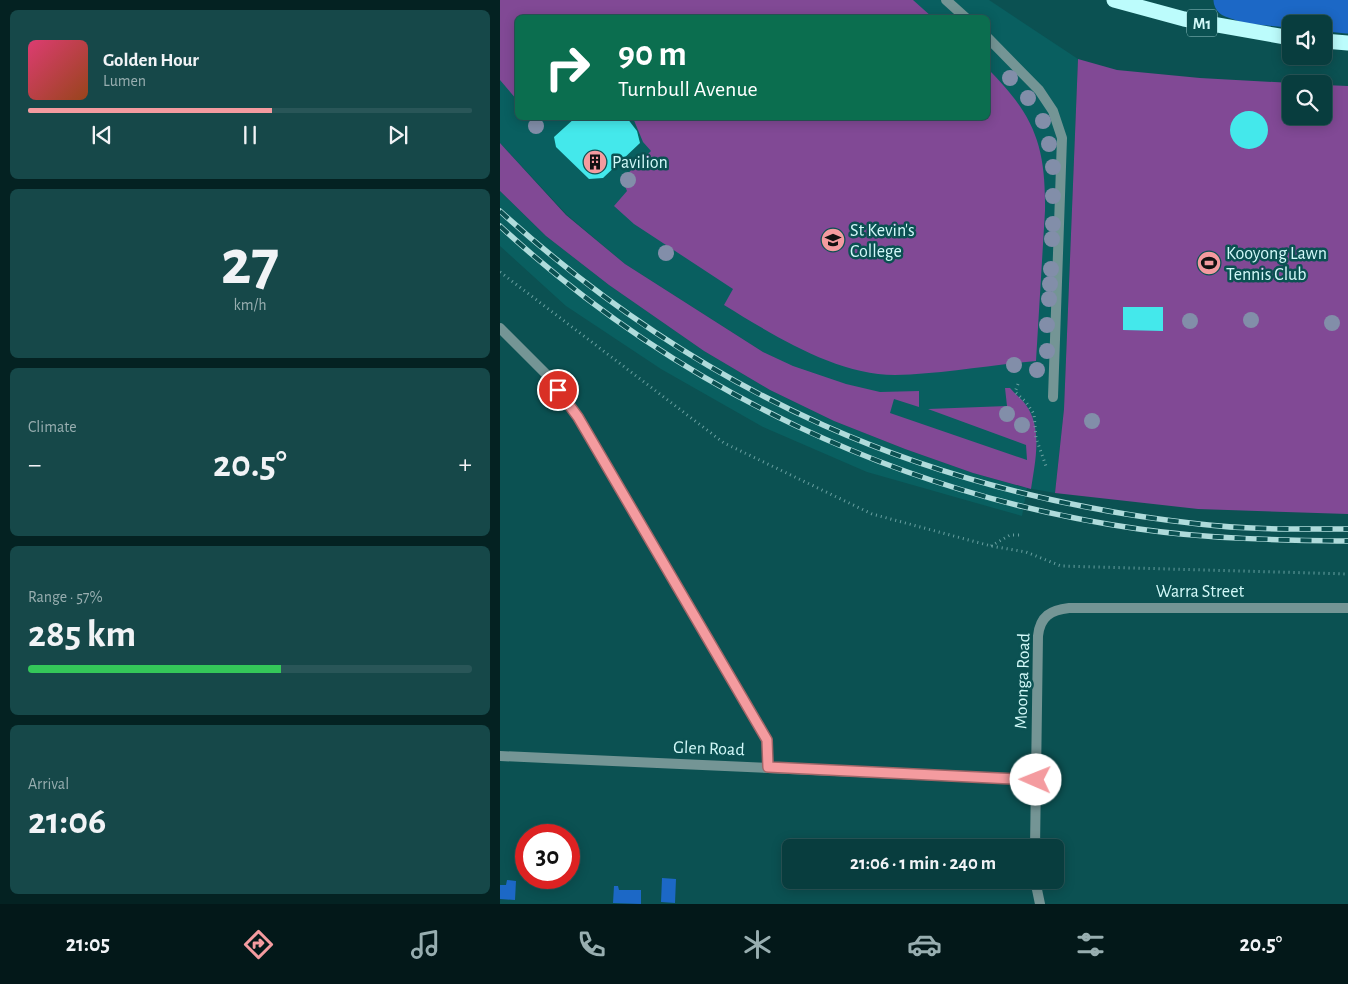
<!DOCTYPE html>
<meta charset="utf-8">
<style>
:root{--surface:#083d3e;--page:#164849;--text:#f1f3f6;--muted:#98aeb0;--line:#295658;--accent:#f49b9f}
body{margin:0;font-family:"Alegreya Sans",sans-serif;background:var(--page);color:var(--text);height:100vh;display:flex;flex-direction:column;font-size:19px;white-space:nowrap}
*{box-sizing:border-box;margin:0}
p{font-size:16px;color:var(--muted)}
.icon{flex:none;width:28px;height:28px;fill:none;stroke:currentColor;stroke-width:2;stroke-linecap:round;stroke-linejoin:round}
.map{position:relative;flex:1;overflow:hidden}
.drawer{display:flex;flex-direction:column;gap:10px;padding:10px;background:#042222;width:500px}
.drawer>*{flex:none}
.banner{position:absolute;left:15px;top:15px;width:475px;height:105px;border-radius:8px;box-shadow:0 2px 12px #0003,0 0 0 1px var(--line);background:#0b6e4f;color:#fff;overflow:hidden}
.controls{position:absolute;left:782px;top:15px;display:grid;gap:10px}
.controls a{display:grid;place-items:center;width:50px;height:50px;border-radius:8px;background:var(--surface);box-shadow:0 2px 12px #0003,0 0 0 1px var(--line);font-size:25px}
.speed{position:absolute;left:15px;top:824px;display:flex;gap:10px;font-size:25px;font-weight:700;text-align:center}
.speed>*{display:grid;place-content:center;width:65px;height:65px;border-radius:50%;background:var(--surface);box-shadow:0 2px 12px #0003,0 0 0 1px var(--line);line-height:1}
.speed .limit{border:8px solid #d22;background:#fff;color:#111}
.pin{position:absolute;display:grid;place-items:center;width:42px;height:42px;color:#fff;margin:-21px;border:2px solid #fff;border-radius:50%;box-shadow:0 1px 5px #0007}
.me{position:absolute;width:55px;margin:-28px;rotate:271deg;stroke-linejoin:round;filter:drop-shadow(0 0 4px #0008)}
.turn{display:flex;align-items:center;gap:18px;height:105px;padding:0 20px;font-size:22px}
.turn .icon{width:65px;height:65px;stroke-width:2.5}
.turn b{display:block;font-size:35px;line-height:42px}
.big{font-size:38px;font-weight:700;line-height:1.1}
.drawer .tile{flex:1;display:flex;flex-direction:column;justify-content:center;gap:8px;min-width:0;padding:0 18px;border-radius:8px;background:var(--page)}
.drawer .dial{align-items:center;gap:0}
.dial b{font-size:65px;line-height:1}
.song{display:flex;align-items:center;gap:15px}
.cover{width:60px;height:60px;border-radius:8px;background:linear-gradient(135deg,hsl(340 70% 55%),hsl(20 70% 35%))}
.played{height:5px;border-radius:2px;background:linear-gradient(90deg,var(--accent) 55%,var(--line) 55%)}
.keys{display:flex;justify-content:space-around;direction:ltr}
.heat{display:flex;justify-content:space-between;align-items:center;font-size:28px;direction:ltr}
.charge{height:8px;border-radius:4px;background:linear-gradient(90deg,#34c759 57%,var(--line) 0)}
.trip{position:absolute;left:282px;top:839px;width:282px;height:50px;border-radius:8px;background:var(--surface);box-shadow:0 2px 12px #0003,0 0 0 1px var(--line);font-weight:700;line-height:50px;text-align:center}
.dock{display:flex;height:80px;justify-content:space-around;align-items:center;background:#031819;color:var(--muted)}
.dock .icon{width:35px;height:35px}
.dock .selected{color:var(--accent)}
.dock b{font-size:22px;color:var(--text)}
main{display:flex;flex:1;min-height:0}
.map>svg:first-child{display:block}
.built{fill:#095f60;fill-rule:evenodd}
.green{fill:#814995}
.water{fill:#1c68c6}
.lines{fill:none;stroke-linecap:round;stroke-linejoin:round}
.river{stroke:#1c68c6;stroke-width:35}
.building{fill:#44e8eb}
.path{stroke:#69a0a1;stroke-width:3;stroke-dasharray:1 4;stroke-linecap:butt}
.service{stroke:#749595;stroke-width:10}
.minor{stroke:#749595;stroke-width:10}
.motorway{stroke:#bcfcfc;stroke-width:15}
.rail-casing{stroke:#afdbdb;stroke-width:5.5}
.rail{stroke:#0b5152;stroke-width:4;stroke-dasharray:11;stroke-linecap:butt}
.tree{fill:#828ea9}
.route-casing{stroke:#9f6567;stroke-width:12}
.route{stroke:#f49b9f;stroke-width:9}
.labels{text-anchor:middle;stroke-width:5;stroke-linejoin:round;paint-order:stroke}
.shield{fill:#0b5152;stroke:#96c7c7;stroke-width:1}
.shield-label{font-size:16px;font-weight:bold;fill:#d2f9f9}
.poi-label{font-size:18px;fill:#d2f9f9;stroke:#0b5152;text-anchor:start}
.street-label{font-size:18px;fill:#d2f9f9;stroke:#0b5152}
</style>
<main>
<section class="drawer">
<div class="tile">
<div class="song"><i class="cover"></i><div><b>Golden Hour</b><p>Lumen</p></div></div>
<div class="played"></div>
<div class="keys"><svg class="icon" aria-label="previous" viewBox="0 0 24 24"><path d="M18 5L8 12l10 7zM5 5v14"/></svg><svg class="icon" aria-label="pause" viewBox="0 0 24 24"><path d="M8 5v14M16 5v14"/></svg><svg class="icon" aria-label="next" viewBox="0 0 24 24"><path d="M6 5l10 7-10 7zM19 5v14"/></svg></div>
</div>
<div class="tile dial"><b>27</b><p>km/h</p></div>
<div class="tile"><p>Climate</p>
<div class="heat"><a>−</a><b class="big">20.5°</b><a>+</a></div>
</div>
<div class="tile"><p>Range · 57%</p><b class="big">285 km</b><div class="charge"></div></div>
<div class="tile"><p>Arrival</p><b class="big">21:06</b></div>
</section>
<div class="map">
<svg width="848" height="904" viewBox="0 0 848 904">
<rect width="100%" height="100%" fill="#0b5152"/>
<path class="built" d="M0,0H489L578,59L564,409L555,493L527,488L522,516L367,472L263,427L161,369L66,306L0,246V191L46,236L109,285L204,351L270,390L334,421L405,449L473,473L526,488L263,352L125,264L67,215L0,143ZM18,18H488V118H18Z"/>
<path class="green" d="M0,0H413L432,17L18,18L17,100L0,80Z
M578,59L617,70L700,78L810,84H791V116H824V85L848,86V514L698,509L555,493L564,409Z
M488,69C534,115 546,145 545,211L536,361C490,365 442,374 395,375C336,375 273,335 224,305L233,289L134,224L114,206L127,191L122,179L151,151L143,142L133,118H488Z
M0,143L66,215L125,264L263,352L293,366L346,384L380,392L419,391V407L394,399L390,413L527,460L526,445L428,409L507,406L505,388H510C515,394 522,399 526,405C543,429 535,462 531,489L473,473L405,449L334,421L270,390L204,351L109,285L46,236L0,191Z"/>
<path class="water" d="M162,878L176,879L175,903L161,902Z
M7,880L16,881L15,900L0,899V885H6Z
M114,886H118L119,890H141V904L113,903Z"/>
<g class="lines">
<path class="river" d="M731,0L748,6L848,16"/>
</g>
<path class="building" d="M730 130a19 19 0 1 1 38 0a19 19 0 1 1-38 0Z
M75,118H127L137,131L140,143L103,178L89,179L56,147L54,137Z
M623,307H663V331L623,330Z"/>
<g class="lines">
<path class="path" d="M0,272L224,443L372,514L491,546L526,552L561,566L848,574
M518,384L515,392L526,402L534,414L536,438L546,466
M491,546L510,535H523"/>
<path class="service" d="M446,0L466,18
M488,38L539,90L553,111L562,138L553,397"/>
<path class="minor" d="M0,328L48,376L78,417L267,740L268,767
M0,756L536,780
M535,848L538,636C540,616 551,610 569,608H848
M535,880L540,904"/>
<path class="motorway" d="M614,0L684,19L791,38
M824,41L848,43"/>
<g class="rail-casing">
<path id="rail" d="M0,211C203,395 427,494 699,524C748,530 799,529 848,529
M0,226C177,389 400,495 639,529C708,539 778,540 848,541"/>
</g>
<use href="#rail" class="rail"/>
</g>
<g class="tree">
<circle cx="510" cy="78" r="8"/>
<circle cx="528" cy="98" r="8"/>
<circle cx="543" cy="121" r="8"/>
<circle cx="36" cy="126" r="8"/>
<circle cx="549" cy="144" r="8"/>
<circle cx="553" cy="167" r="8"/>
<circle cx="128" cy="180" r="8"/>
<circle cx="553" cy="196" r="8"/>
<circle cx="553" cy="224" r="8"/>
<circle cx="552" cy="239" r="8"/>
<circle cx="166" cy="253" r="8"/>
<circle cx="551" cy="269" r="8"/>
<circle cx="550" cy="284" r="8"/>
<circle cx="549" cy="299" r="8"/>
<circle cx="751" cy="320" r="8"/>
<circle cx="690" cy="321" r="8"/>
<circle cx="832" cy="323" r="8"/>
<circle cx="547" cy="325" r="8"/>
<circle cx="547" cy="351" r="8"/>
<circle cx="514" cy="365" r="8"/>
<circle cx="537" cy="370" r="8"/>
<circle cx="507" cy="414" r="8"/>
<circle cx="592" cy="421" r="8"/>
<circle cx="522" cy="425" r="8"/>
</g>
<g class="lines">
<g class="route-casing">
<path id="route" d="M58,390L78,417L267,740L268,767L536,780"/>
</g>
<use href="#route" class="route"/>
</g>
<defs>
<g id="building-disc" transform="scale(1.25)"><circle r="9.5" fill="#f49b9f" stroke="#0b5152"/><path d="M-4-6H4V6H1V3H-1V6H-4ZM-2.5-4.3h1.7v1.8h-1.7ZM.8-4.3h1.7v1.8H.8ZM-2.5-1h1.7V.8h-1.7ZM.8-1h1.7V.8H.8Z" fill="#111"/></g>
<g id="school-disc" transform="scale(1.25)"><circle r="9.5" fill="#f49b9f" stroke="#0b5152"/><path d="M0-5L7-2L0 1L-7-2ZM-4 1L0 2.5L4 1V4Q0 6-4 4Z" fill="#111"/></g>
<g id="stadium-disc" transform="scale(1.25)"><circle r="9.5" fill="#f49b9f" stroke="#0b5152"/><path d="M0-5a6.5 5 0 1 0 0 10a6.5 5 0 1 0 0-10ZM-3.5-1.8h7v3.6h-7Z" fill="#111"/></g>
</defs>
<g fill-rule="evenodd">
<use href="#building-disc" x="95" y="162"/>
<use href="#school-disc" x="333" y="240"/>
<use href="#stadium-disc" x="709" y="263"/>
</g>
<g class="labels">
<rect class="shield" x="687" y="9.5" width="30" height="27" rx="4"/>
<g class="shield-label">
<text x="702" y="29">M1</text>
</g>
<g class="poi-label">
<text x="112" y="168">Pavilion</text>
<text x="350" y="236">St Kevin's<tspan x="350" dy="21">College</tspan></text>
<text x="726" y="259">Kooyong Lawn<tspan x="726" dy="21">Tennis Club</tspan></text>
</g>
<g class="street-label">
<text x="700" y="597">Warra Street</text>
<text transform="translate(522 681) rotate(-88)" y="6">Moonga Road</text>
<text transform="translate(209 748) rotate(2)" y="6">Glen Road</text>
</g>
</g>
</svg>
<div class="controls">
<a><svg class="icon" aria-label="sound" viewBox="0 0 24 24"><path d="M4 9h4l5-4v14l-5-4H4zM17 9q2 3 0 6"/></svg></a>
<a><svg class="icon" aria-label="search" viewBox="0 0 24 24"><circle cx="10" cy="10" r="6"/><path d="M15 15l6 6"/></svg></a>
</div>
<div class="speed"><div class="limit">30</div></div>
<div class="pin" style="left:58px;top:390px;background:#d93025"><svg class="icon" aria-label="arrive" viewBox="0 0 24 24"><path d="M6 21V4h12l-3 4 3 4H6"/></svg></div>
<svg class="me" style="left:536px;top:780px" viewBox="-20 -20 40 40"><circle r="19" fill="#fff"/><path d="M0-13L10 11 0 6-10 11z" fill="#f49b9f"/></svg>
<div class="trip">21:06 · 1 min · 240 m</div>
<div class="banner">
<div class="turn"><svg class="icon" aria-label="right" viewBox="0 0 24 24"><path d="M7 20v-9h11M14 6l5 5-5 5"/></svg><div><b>90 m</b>Turnbull Avenue</div></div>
</div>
</div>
</main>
<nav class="dock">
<b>21:05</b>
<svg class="icon selected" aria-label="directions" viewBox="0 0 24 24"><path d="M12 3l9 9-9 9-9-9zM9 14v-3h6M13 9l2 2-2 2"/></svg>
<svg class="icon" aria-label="music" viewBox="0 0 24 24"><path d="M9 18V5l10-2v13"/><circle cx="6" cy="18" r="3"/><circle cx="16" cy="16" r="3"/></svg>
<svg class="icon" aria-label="phone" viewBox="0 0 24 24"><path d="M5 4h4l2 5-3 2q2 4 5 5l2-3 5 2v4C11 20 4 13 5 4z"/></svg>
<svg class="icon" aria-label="climate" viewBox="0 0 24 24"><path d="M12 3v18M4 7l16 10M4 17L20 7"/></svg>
<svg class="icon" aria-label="car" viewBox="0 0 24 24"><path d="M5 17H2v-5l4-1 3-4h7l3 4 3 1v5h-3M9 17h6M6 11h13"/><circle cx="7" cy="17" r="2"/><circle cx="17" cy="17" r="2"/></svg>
<svg class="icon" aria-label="filters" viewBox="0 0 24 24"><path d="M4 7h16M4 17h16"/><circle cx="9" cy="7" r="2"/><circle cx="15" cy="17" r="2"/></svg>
<b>20.5°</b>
</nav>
